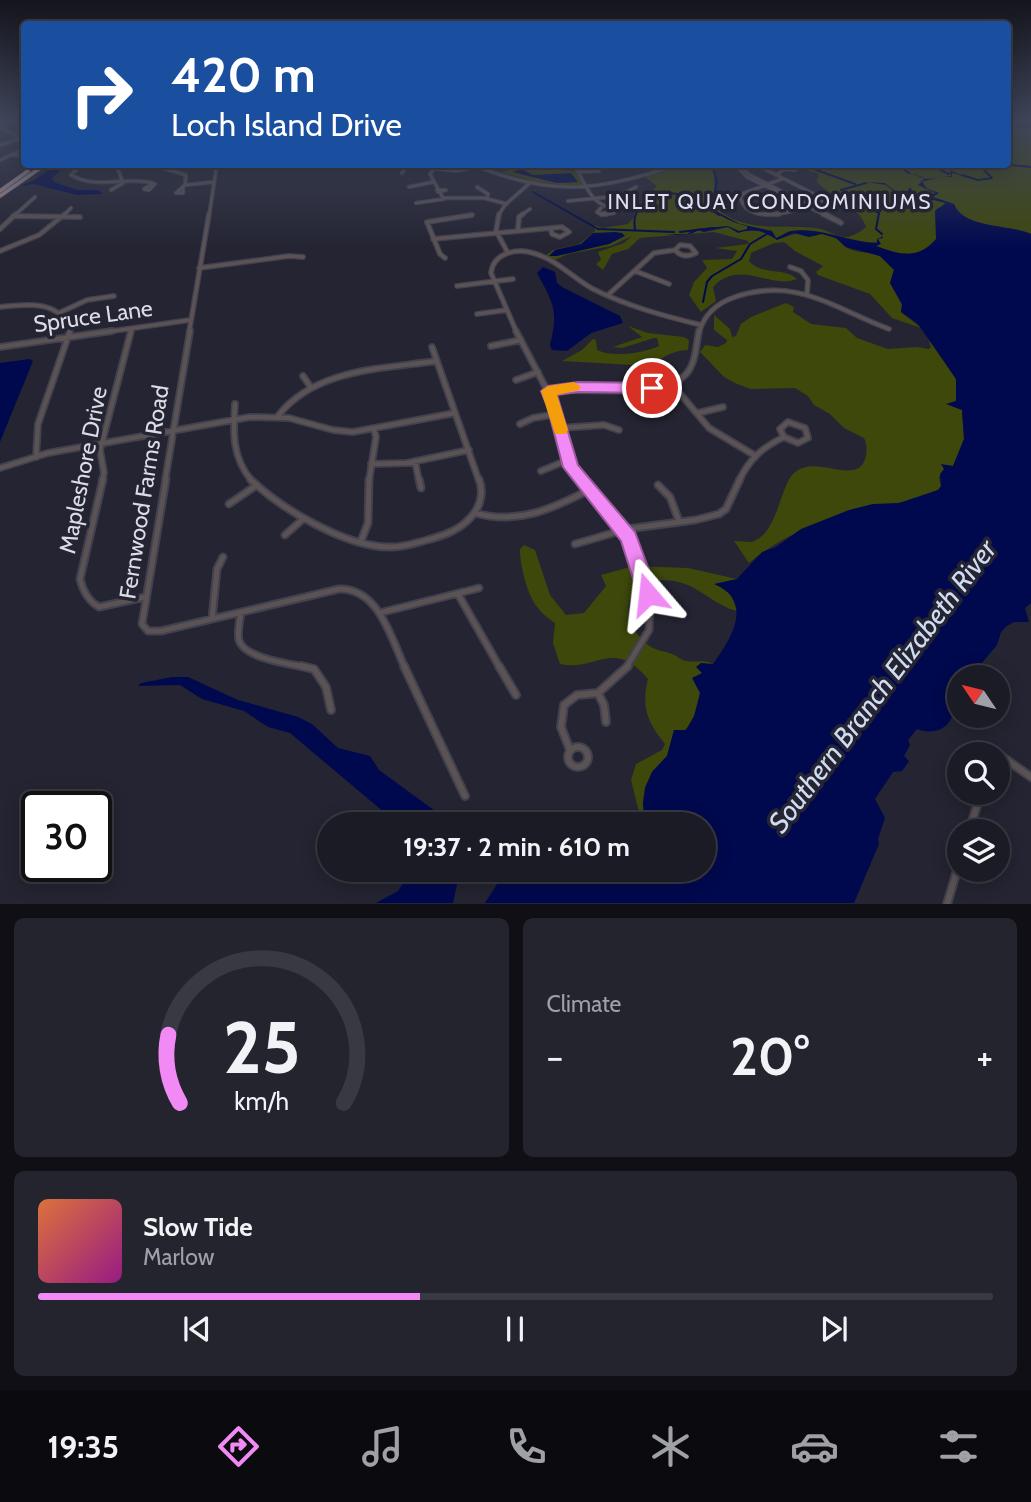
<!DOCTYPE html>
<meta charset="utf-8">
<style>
:root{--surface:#1b1b26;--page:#24242e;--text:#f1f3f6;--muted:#a0a1a7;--line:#393943;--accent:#f18af4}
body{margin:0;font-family:Cabin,sans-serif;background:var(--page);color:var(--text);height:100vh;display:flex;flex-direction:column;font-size:26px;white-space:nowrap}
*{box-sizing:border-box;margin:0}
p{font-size:23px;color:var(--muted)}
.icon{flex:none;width:38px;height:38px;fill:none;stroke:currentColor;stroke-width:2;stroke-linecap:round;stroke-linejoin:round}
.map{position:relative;height:904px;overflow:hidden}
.panel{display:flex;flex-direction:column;gap:14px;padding:14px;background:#0f0f15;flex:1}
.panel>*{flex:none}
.guide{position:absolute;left:21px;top:21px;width:990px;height:147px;border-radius:7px;box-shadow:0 4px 18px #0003,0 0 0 2px var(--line);background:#1a4fa0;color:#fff;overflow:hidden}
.needle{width:46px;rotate:305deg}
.tools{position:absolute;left:947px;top:665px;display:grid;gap:14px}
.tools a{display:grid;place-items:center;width:63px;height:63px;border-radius:50%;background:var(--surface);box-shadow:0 4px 18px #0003,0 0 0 2px var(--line);font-size:35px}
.speed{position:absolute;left:21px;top:791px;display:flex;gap:14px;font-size:35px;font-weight:700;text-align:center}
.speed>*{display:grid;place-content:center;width:91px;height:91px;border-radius:50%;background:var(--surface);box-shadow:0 4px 18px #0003,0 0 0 2px var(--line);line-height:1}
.speed .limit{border:4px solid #111;border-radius:10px;background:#fff;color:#111}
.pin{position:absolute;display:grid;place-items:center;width:60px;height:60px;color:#fff;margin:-30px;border:4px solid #fff;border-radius:50%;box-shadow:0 2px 7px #0007}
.me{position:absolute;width:77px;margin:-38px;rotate:343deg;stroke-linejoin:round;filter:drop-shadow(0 0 5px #0008)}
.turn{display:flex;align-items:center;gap:24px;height:147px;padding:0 35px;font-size:32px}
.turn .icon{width:91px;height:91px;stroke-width:2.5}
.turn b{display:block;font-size:49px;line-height:60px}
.big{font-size:52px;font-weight:700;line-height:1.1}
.panel .widget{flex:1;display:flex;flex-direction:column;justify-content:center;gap:10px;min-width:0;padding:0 24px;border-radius:10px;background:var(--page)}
.panel .dial{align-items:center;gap:0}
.dial svg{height:182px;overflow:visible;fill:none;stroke:var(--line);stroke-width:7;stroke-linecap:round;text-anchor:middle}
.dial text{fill:var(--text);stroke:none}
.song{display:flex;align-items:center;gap:21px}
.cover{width:84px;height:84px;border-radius:10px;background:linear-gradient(135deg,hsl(20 70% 55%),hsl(310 70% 35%))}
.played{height:7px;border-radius:4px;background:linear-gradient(90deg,var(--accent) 40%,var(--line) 40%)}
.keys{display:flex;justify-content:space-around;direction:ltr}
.heat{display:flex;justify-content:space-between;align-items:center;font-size:38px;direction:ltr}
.panel .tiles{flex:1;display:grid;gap:14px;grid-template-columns:1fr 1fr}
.widget:last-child{grid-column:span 2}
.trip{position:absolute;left:317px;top:812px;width:399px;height:70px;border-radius:35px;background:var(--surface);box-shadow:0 4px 18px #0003,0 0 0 2px var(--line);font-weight:700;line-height:70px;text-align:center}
.menu{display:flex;height:112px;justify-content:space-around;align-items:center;background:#0b0b0f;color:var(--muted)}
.menu .icon{width:49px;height:49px}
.menu .selected{color:var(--accent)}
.menu b{font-size:32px;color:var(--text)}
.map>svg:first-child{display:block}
.green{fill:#3e480b}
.water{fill:#00094e}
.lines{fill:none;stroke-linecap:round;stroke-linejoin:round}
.stream{stroke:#00094e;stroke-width:2}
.minor-far4-casing{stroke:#41414f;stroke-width:4.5}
.minor-far3-casing{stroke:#41414f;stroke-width:6}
.minor-far2-casing{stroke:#41414f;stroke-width:8}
.minor-far1-casing{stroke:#41414f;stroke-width:9}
.minor-casing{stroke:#41414f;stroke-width:10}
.highway-casing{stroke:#41414f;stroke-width:5}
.minor-far4{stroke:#5b5254;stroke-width:2.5}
.minor-far3{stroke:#5b5254;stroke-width:3.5}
.minor-far2{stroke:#5b5254;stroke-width:4.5}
.minor-far1{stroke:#5b5254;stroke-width:5}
.minor{stroke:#5b5254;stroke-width:6}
.highway{stroke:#a48f93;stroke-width:3.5}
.route{fill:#f18af4;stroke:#9d5a9f;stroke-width:2}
.slow{fill:#f59e0b}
.labels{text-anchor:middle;stroke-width:7;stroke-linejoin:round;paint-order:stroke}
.far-neighbourhood-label{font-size:21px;letter-spacing:2px;fill:#dddff2;stroke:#242432}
.street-label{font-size:23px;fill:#dbdce6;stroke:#242432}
.near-water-label{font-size:28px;font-style:italic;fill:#d0dcf0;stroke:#242432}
</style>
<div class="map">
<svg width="1031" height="904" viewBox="0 0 1031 904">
<rect width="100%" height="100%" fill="#242432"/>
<path class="green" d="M1008,123H1031V234C1009,224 964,229 954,204L932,197L939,193L927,188L922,182L929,177L920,181L925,189L936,194L929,195L925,199L912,197L908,191H895L886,185L895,192H907L909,198C922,201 934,198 947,204L936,209V239C917,261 900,254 876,246L880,243L878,242C849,248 821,226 791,231C786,232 781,237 776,238L772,231L753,228L770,232L777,240C794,232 817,230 835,238C840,240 843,246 847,248C866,257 877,246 894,270L890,283L902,305L901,312L921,328L892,318L870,294L818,275L816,272L823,266L795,251L784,242L774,243L751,253L749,261C762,276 785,267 797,279C770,290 740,258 713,287L716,301L701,312L689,295L694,282L707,268L702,260L732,259L737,251L715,248L748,244V241L714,232L651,237L640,238L628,249L612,254L603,270L596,264L601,260L598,252L624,243L632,236L611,246L568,254L553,261L545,256L553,250L579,244L595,231L594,225L602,228L628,224L634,217V209L657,186L645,177L686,165H708L714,172V192H721L715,207C745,234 781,224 816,228C826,229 838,238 847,237C853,236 862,231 866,227C860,208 835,197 820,185L817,181L819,174L788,165L1008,164Z
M527,166L579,172L586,188L538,182L501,172Z
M786,303L794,307L793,312L811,324L846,328L857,338L888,349L917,347L929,349L931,347L928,337L956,379V401L948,404L962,410L964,439L953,466L942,465L945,469L939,477L941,487L938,490C925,494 910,502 897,503C888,505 879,503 870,505C829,517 782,535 749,563L734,541L752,542C778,534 780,485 794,473C812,458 834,473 853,470C867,469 869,448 864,438L844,428L830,414L814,405L808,396L795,388L751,389L737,384L724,377L700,352L705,345L718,347L726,343L727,340L714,330V315L730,329L732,337L736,336L741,324L751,317Z
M628,326L648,333L684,337L689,340L688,350C671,351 660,357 650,371L653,380L650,383L641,378L633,365L562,361L582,350L593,339L596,340L597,350C613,358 643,353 659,346L657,338H654L622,348L613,347L642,337Z
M524,545L535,550L550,595L566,615L584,613L606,586L601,575L634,566L688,568L737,579L716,584L731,594L737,611C713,605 699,585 674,581C660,579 643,579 634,591C621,610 633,635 651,647C658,651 665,651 672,654C677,656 681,660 686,661C696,663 703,659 713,664L702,673C700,692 700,721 682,732L674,730L667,756L652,772L645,788L643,803L645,824H642L631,780L636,764L662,750L665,744C647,722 641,707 648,679C613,637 596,672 560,664L553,643L555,623C549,619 542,614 538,608C527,595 520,566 520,549Z"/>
<path class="water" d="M57,164L66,165L52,178L54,182L77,190H99L102,194L77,195L34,184L20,186L33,181Z
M522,169L533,175L571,173L578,182L557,183L512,172Z
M950,170L963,176L952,173V177C941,176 932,179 922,182L927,189L939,193L933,197L954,204C963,229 1010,224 1031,234V603L1025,608L1029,622H1014L1007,626L1001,632L997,645L970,677H959C959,687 958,691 954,699C952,705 954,705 953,711C951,730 932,735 917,729L908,740L910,745L904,756L909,761L902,771L893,772L875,799L885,818L878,839L879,844L854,903H485L506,870H621L615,877L616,882L626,884L642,874L644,870H704V824H645L643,803L645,788L652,772L667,756L674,730H686L694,716L700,693L692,678L702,673L696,667L701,663L713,664C731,639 755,601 714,584L737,579L762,552L776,547L801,529L849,510L873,504L899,503L938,490L941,486L940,474L944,469L941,464L953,466L964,439L962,410L946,404L956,401V379L918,324L901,312L902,304L890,283L894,270L880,256L846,247L836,238L822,234L809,237L794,233L777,240C763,231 756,228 738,233L728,227L704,232L698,230C692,236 674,235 666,234H687L695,229L728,226L739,231L747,229V226C734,224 723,216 711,211L714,210L740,224L772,231L776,238C781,236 786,232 792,231C821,227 847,242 877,243V239L882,237L881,233L883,238L878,239L881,244L876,246C899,255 918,260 936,239L935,211L946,203L934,200H909L907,192H895L886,185L866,182L885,183L895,191H907L911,187L912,197L925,199L929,195L936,193L918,185L924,180L923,177L906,172L926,179L951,176Z
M615,232L622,233L625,236L609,244L557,256H549L555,250L581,244L593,233Z
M543,267L555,272L557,283L562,287L620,316L623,323L591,333L567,351L552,350L550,345C559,310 553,303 537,273Z
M30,359L33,361L0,442V363Z
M172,677H188L238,700L298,717L312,724L338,748L370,756L379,770L453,824H398L290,733L268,727L244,711L202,699L180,685L138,686L141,683Z
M412,870H460L453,903H376L398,891Z"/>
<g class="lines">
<path class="stream" d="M1008,126L1031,127
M800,164L855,184
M895,164L909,173
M928,164L949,174
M999,164L1031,167
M962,175L978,180L992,178L984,170V164
M841,190L866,183
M533,192L598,229L674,232
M868,207L879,213L876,229L882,234
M711,209L717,182L712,164
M635,230C633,217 636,208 647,200C670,183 699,201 719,215
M680,232L713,228
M703,302L707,282L712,276L741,259L750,244L770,232"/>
<g class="minor-far4-casing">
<path id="minor-far4" d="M0,127L24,140
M0,145L22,138
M12,155L24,156
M0,160L24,149
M82,164L71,175C97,190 125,176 153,183
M150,164L186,175L185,185L176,193H183V188
M437,164L430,174L443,198H484L507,204
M471,164C550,197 600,192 679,164
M573,164C586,182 588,202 611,208L614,213L602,215L597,212L601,208
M626,164L629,167
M735,164L747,177L827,216
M740,164L748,174L829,216
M407,165L456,171L467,169
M761,167L837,206
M118,169L137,164
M579,172L599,171
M402,173L407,165
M776,175L785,169L795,170
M782,179L744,193L740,197C750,230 803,208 824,200
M153,183L155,184L149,190L144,189Z
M185,185L214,182
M409,187L433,182
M477,187L488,194L487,199
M111,190L123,183L116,164
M437,190H446L438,192
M568,201L619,196L636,187
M416,203L444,199
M13,216H17
M14,216L35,197
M63,216L71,208
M209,216L217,164
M465,216L472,215
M498,216L505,205L531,182
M520,216L530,209"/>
</g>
<g class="minor-far3-casing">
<path id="minor-far3" d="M499,214L496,231L508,253
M601,214H606
M765,214H779
M823,214L841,223
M825,214L840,222
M13,216L80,217
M0,229L16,214
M518,229L519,217L523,214
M433,239L562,227L569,232L560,237L552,234L551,230
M680,245L690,246L696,253C688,257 681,257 675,250Z
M0,251L39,235L65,214
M445,258L440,254L427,222L472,215
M790,267L801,271L808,280L807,293
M199,268L289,256L303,257
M635,271L669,284
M457,286L513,279
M608,295L654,253L675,250
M0,307C27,304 57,300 71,328L69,333
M61,312L87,300L114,296
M477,314L507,310
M99,333L190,320
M131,333L132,329
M189,333L209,214
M517,333L491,273C493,253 516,248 533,253C556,259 573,278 593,289C627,306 664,316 701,325
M699,333C704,314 717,303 735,297C796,276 835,309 889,329"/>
</g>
<g class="minor-far2-casing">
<path id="minor-far2" d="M516,331L549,394L567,457L581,481
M491,346L521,340
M0,347L112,331
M432,347L479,481
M303,376L310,386
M516,380L538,372
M672,384L709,428L754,455
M548,391C583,386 664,401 687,373C696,362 696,345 699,331
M235,404C233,433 232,458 252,481
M698,413L723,407
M278,416C314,369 381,369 436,361
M788,422L805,428L808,438L798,443L784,437L780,429Z
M520,424L533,418L557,414
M560,428L604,425L619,430
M36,457L38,424L70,331
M415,461L419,481
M371,464L407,463L469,450
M0,468L48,453L250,417L289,418L333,430L353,432L455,413
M541,471L568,460
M102,481L104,473L100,450L131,331
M165,481L190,331
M369,481L376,437L374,429
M739,481C749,459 763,447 784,437"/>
</g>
<g class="minor-far1-casing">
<path id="minor-far1" d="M103,479L80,579C83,591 88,601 99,607L145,597
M166,479L142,624L148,631H161L339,589C379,588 391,638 405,668
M250,479C281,509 346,547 389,547C402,548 415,543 427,540C441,536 455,532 466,522C479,511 485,495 479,479
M419,479L421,488
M580,479L626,534L644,577L650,607L649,630L626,668
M658,485L670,497L679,521
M229,504L257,485
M475,513C517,525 552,509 589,490
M285,535L303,519
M361,541L368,523L369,479
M575,544L627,529L695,520L719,514L726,509L740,479
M458,594L500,668
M241,612C240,620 237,632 239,640C244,659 292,664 309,668
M379,613L479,588
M212,619L217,569L223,557"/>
</g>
<g class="minor-casing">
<path id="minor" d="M301,666L314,669L326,687L331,710
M404,666L465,796
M499,666L516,695
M598,693L604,705L606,722
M568 757a10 10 0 1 1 20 0a10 10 0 1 1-20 0Z
M570,750L561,727L564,705L577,695L598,693L628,666
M992,754L994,751L1031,777
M969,831L981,793
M947,904L959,864"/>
</g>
<g class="highway-casing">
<path id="highway" d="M0,191L28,171
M0,196L46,164"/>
</g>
<use href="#minor-far4" class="minor-far4"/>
<use href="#minor-far3" class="minor-far3"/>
<use href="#minor-far2" class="minor-far2"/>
<use href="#minor-far1" class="minor-far1"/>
<use href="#minor" class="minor"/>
<use href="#highway" class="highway"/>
</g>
<linearGradient id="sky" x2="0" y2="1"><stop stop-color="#14141c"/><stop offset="0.49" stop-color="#3f455a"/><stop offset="1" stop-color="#3f455a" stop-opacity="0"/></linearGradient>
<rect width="1031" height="249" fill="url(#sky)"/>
<path class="route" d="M578,382L652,383L659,388L652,393L578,392L557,395L578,465L635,532L658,594L655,600L648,603L641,600L638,594L621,541L563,467L547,406L541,391L548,386Z"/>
<path class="slow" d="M574,382L581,387L579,390L557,395L568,430L566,434H555L541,391L548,386Z"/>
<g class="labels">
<g class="far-neighbourhood-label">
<text x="770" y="209">INLET QUAY CONDOMINIUMS</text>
</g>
<g class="street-label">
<text transform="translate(93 316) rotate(-8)" y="8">Spruce Lane</text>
<text transform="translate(83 470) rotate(-79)" y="8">Mapleshore Drive</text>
<text transform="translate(144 492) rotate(-81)" y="8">Fernwood Farms Road</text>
</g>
<g class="near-water-label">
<text transform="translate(882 686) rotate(-53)" y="10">Southern Branch Elizabeth River</text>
</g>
</g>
</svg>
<div class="tools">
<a><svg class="needle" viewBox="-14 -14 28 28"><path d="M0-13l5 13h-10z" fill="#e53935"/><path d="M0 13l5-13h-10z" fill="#a0a1a7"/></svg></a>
<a><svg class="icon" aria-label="search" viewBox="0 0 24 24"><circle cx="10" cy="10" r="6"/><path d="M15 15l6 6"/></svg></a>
<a><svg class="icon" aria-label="layers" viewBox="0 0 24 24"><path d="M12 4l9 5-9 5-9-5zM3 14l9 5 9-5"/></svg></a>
</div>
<div class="speed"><div class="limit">30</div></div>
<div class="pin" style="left:652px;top:388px;background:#d93025"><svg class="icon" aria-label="arrive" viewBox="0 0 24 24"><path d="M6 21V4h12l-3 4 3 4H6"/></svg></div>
<svg class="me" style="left:648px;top:594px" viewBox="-20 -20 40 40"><path d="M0-17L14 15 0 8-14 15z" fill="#f18af4" stroke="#fff" stroke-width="4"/></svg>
<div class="trip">19:37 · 2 min · 610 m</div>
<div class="guide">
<div class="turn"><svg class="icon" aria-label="right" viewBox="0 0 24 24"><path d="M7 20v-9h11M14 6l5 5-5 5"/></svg><div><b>420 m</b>Loch Island Drive</div></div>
</div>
</div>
<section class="panel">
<div class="tiles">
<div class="widget dial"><svg viewBox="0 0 100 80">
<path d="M14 69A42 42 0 1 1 86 69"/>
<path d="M14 69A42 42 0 0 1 9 39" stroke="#f18af4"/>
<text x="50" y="56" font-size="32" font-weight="700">25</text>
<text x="50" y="72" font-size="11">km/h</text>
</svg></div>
<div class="widget"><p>Climate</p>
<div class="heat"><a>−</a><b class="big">20°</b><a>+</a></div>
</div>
<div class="widget">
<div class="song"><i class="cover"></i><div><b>Slow Tide</b><p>Marlow</p></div></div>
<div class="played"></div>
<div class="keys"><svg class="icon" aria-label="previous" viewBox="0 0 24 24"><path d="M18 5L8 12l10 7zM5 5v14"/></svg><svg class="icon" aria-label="pause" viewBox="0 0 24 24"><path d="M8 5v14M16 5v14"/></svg><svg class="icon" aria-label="next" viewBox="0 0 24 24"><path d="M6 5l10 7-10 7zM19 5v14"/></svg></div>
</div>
</div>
</section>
<nav class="menu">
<b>19:35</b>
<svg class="icon selected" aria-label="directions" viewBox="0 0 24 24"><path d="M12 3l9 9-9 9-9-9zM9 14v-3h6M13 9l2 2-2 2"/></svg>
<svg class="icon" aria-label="music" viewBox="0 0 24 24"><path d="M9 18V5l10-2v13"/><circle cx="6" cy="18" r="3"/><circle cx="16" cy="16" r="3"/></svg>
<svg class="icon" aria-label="phone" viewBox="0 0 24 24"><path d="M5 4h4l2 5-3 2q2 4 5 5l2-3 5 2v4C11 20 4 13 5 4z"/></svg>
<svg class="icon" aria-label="climate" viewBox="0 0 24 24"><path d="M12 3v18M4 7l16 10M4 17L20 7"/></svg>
<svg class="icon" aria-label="car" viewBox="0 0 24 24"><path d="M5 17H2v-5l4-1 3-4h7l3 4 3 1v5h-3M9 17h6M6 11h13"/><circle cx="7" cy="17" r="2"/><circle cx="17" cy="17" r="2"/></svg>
<svg class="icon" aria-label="filters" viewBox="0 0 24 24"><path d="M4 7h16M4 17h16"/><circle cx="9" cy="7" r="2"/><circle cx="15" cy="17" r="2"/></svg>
</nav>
